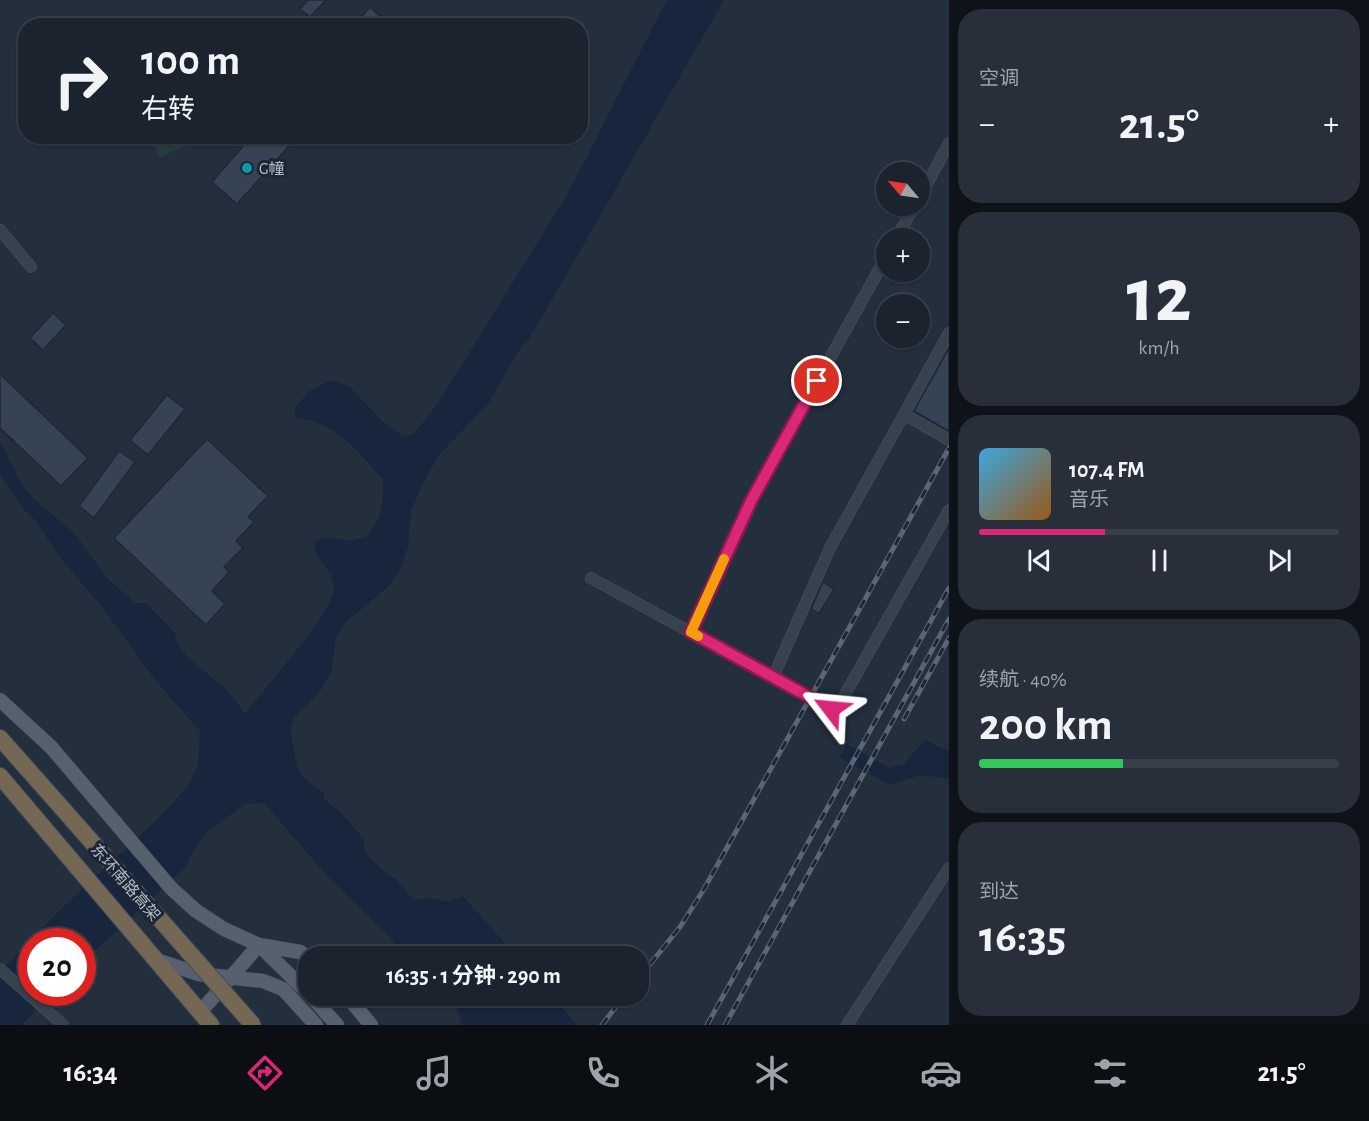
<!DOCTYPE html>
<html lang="zh">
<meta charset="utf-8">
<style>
:root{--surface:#1b232e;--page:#282f3a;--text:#f1f3f6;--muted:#a0a4aa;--line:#39404a;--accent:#db2777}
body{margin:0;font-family:"Alegreya Sans","Noto Sans SC",sans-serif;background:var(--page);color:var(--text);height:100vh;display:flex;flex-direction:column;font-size:22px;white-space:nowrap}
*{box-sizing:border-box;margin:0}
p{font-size:20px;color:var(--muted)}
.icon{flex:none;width:33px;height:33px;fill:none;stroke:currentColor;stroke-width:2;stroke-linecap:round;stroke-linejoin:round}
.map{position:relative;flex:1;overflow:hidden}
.sheet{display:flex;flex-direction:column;gap:9px;padding:9px;background:#0f1319;width:420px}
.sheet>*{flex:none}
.hud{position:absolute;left:18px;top:18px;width:570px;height:126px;border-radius:24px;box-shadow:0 2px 4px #0004,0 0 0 2px var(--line);background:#1b232e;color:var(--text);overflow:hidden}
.needle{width:39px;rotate:299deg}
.fabs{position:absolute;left:876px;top:162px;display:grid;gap:12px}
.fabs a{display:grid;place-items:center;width:54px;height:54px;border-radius:50%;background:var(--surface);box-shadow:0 2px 4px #0004,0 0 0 2px var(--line);font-size:30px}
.speed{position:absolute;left:18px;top:928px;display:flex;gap:12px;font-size:30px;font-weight:700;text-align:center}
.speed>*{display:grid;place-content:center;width:78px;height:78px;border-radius:50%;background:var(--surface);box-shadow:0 2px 4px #0004,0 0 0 2px var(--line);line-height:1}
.speed .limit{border:9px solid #d22;background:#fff;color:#111}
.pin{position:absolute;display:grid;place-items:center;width:51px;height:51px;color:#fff;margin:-26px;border:3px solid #fff;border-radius:50%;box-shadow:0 2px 6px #0007}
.me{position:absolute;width:66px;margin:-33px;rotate:299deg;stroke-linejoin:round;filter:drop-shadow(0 0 4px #0008)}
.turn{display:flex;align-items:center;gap:21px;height:126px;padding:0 24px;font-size:27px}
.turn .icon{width:78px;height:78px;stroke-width:2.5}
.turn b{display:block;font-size:42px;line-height:51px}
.big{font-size:45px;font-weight:700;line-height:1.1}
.sheet .tile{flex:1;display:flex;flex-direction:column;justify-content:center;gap:9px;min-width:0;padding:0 21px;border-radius:24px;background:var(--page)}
.sheet .dial{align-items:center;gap:0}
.dial b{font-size:78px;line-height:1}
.song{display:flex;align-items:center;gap:18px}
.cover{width:72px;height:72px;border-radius:9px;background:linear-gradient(135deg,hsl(200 70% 55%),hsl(30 70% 35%))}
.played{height:6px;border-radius:3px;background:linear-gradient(90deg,var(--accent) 35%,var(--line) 35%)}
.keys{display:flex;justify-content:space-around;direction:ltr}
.heat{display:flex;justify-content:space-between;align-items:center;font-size:33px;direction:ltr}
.charge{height:9px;border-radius:4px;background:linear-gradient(90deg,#34c759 40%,var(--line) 0)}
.trip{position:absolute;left:298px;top:946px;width:351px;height:60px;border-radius:24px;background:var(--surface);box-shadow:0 2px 4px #0004,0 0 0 2px var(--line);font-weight:700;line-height:60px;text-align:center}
.tabs{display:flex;height:96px;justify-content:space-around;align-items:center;background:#0b0e12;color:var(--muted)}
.tabs .icon{width:42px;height:42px}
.tabs .active{color:var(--accent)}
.tabs b{font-size:27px;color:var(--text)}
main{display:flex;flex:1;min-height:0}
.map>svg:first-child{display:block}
.green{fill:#263c3f}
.water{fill:#17263c}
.building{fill:#364354;stroke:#1f2835;stroke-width:1.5}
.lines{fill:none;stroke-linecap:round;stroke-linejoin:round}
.minor-casing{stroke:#414a57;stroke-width:12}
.major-casing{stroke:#414a57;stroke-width:15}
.highway-casing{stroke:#434c59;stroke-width:18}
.minor{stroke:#38414e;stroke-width:10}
.major{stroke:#56606e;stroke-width:14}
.highway{stroke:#746855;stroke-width:16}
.rail-casing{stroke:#5a6575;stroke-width:5}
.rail{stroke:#1d2633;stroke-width:3;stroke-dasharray:9;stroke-linecap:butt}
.highway-bridge-casing{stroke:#434c59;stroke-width:18;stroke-linecap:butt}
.highway-bridge{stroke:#746855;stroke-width:16}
.route-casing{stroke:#8e194d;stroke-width:15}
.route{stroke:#db2777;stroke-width:10}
.slow{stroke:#f59e0b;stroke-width:10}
.culture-dot{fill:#0f9aa8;stroke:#1d2633;stroke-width:2}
.labels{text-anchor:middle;stroke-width:6;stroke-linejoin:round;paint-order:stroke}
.poi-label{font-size:16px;fill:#b4bcc9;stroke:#1d2633;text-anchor:start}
.street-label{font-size:16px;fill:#b4bcc9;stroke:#1d2633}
</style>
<main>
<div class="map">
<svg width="949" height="1025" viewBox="0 0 949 1025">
<rect width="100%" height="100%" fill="#242f3e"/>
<path class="green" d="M151,137H208L160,157Z"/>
<path class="water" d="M667,0H724L550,303L530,337L516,355L489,403L439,455L423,483L411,511L408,547L401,568L389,586L346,622L336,637L332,670L319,693L293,718L290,728L297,767L303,778L319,789L324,794V799L340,812L364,839L365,853L388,875L396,879L408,894L415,900L431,898L449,902L463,896L517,957H406L386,933L329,878L264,803L245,804L206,833L193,851L186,867L83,962L82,942H32V993H52L22,1025H0V972L60,910L159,818L187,787L198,766L200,731L155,680L102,607L59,556L35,520L23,509L0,475V441L23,487L33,498L75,534L107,578L135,603H146L175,633L177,643L187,657L227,690L245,713C262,692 334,611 334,588C335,570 313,560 314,542L325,537L350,541L368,536C383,514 383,506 383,480C360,454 335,420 297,419L294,410L308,392L331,380L349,386L382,421L404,437L414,434L438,403L567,195Z
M925,740L949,751V779L921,775L889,785L840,757L847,744L889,768L904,764Z
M439,996H552L577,1025H462C457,1007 456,1004 439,996Z"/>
<path class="building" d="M308,0H326L310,17L300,9Z
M370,7L391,26H354Z
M252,136H298L237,204L212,182Z
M53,313L66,325L43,350L30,338Z
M949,348V431L914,411Z
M0,374L88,458L61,486L0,428Z
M167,395L185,409L148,455L130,440Z
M207,439L268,496L248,517L254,522L236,541L243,548L224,567L229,572L212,591L225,604L206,625L114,538Z
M119,451L135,462L94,518L79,506Z
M823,582L834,589L819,614L811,609Z"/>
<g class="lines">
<g class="minor-casing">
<path id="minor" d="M920,197L949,143
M0,230L31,267
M896,238L915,206
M904,414L949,440
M591,578L831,709L838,707L949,510
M691,632L751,501L886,257
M773,677L830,548L949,333
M0,969L63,1025
M847,1025L949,868"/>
</g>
<g class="major-casing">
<path id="major" d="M0,700L51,747L171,888L195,910L224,929L259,945L300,952L309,959
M163,962L198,974L263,981L283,989L316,1025
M311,996L337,1025
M347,996L371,1025
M202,1010L259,945L309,994"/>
</g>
<g class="highway-casing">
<path id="highway" d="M0,738L62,808
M0,776L211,1025"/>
</g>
<use href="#minor" class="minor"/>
<use href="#major" class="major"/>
<use href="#highway" class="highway"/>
<g class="rail-casing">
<path id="rail" d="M904,719L949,638
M639,978L680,927L704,889L949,448
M602,1025L624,996
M707,1025L949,588
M725,1025L949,619"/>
</g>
<use href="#rail" class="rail"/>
<g class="highway-bridge-casing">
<path id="highway-bridge" d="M62,808L253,1025"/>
</g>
<use href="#highway-bridge" class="highway-bridge"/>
</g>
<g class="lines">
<g class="route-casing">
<path id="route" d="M817,381L751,501L691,632L831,709"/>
</g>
<use href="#route" class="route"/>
<path class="slow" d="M698,636L691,632L724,559"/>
</g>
<circle class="culture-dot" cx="247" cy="168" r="6"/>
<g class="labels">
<g class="poi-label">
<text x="259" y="174">G幢</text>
</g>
<g class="street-label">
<text transform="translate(126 882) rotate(49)" y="6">东环南路高架</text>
</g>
</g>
</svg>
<div class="fabs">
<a><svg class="needle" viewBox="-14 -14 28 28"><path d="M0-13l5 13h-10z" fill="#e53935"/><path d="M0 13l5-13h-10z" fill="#a0a4aa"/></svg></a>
<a>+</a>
<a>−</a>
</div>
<div class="speed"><div class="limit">20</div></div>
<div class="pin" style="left:817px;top:381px;background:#d93025"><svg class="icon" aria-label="arrive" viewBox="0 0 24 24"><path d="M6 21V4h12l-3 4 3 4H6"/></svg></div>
<svg class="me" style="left:831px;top:709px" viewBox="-20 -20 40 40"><path d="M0-17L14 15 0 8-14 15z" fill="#db2777" stroke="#fff" stroke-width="4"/></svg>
<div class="trip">16:35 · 1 分钟 · 290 m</div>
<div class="hud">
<div class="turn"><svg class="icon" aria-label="right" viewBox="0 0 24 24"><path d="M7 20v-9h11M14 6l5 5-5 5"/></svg><div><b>100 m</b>右转</div></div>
</div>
</div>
<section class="sheet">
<div class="tile"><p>空调</p>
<div class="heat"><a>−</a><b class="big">21.5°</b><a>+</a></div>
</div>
<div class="tile dial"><b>12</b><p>km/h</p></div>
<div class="tile">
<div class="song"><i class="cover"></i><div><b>107.4 FM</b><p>音乐</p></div></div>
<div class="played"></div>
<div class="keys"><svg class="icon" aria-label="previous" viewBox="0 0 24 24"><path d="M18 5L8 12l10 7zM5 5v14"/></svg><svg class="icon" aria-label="pause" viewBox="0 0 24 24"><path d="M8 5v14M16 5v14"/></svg><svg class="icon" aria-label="next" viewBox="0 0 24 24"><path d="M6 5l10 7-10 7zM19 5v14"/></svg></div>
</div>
<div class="tile"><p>续航 · 40%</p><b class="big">200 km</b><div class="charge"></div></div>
<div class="tile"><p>到达</p><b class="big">16:35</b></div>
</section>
</main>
<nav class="tabs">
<b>16:34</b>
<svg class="icon active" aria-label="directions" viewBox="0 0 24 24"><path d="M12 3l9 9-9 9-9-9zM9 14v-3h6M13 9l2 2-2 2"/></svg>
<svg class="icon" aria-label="music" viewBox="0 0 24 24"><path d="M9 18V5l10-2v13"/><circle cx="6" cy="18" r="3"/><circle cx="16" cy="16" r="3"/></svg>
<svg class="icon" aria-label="phone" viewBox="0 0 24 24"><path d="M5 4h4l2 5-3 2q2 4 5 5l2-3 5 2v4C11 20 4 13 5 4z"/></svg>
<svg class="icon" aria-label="climate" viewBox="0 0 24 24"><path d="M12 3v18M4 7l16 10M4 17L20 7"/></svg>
<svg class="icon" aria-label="car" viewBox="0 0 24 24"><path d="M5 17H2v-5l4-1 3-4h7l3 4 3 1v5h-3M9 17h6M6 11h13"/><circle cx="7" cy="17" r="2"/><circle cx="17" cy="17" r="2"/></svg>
<svg class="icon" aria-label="filters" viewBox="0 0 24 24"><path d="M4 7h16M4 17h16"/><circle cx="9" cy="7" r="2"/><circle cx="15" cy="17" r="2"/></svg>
<b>21.5°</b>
</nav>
